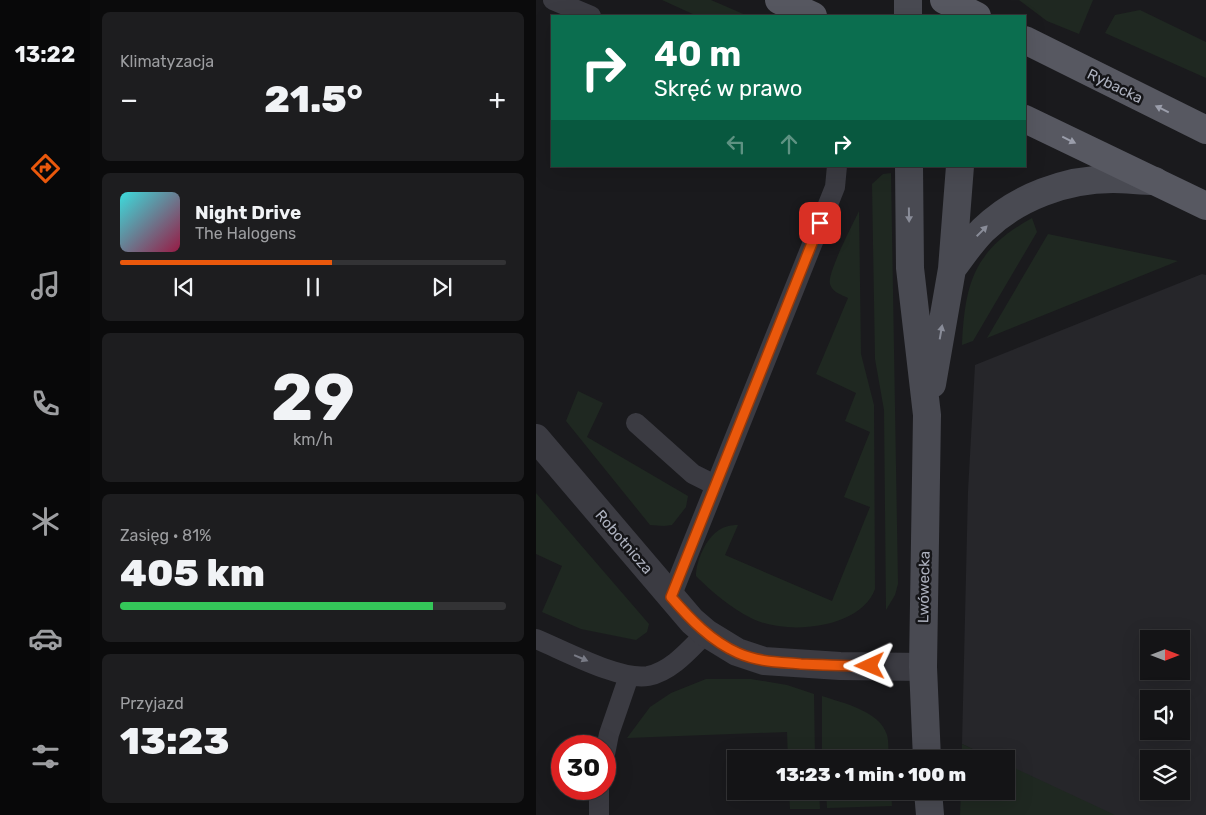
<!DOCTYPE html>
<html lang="pl">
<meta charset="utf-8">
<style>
:root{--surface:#141416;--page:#1d1d1f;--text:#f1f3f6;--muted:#9d9ea1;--line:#333335;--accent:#ea580c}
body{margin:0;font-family:Rubik,sans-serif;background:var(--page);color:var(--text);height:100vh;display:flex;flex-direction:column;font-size:19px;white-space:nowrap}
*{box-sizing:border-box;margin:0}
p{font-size:16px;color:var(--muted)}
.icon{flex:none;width:28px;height:28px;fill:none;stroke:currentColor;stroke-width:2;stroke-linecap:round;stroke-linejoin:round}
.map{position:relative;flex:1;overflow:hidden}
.sheet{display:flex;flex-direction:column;gap:12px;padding:12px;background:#0b0b0c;width:446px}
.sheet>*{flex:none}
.top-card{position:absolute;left:15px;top:15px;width:475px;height:152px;border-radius:0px;box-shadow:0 5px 20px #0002,0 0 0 1px var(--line);background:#0b6e4f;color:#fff;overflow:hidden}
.needle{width:32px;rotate:90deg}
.tools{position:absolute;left:604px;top:630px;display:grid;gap:10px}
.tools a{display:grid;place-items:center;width:50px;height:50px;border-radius:0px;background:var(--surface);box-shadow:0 5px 20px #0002,0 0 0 1px var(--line);font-size:25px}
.speed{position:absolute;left:15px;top:735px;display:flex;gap:10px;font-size:25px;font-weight:700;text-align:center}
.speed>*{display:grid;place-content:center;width:65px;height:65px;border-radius:50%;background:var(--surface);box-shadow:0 5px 20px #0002,0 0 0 1px var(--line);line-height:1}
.speed .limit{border:8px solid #d22;background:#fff;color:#111}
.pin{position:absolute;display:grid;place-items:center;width:42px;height:42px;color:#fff;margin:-21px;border-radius:10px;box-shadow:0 2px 8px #0006}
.me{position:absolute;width:55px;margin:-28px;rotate:269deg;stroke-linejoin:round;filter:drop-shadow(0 0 4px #0008)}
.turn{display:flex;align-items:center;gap:18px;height:105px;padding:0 20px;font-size:22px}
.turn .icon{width:65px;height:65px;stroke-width:2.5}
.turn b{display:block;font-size:35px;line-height:42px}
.lanes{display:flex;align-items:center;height:48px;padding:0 20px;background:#0003;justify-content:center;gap:25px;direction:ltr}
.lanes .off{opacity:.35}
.big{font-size:38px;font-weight:800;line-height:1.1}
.sheet .widget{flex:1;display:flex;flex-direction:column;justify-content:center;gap:8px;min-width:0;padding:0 18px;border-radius:8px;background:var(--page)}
.sheet .dial{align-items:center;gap:0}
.dial b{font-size:65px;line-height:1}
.song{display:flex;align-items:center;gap:15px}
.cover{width:60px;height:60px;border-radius:8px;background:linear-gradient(135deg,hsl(180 70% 55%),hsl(340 70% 35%))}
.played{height:5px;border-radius:2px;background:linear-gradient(90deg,var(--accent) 55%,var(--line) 55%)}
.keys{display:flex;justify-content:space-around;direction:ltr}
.heat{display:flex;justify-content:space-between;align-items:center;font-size:28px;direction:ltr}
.charge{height:8px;border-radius:4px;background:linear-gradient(90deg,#34c759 81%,var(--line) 0)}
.trip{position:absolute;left:191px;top:750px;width:288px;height:50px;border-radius:0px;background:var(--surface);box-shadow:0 5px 20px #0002,0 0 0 1px var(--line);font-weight:800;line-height:50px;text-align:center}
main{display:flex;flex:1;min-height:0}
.menu{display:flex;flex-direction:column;width:90px;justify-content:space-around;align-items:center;background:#080809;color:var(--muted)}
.menu .icon{width:35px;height:35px}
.menu .on{color:var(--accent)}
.menu b{font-size:22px;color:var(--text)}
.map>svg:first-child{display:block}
.built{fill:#26262a;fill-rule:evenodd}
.green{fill:#1f2821}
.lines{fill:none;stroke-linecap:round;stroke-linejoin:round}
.lane{stroke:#3b3b42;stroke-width:20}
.street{stroke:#3b3b42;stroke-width:28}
.secondary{stroke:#494a52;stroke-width:28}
.primary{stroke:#575861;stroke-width:28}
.oneway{fill:#9b9eab}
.oneway2{fill:#898c98}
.oneway3{fill:#797b86}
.route-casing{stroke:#983908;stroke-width:12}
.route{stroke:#ea580c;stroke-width:9}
.labels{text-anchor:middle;stroke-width:5;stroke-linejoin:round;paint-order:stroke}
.street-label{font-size:15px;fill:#acb0bd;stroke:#151518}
</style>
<main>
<nav class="menu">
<b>13:22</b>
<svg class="icon on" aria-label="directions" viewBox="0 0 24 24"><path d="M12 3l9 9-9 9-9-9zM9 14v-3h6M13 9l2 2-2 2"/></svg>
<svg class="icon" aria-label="music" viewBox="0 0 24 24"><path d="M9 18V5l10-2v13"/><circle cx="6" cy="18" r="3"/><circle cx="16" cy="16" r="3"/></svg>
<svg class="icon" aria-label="phone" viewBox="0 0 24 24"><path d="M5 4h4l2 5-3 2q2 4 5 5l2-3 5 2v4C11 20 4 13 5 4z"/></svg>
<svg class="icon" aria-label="climate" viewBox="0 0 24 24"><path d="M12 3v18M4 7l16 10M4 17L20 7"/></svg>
<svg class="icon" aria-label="car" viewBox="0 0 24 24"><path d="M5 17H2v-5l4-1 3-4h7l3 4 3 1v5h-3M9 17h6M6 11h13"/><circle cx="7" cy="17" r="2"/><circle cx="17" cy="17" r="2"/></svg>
<svg class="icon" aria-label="filters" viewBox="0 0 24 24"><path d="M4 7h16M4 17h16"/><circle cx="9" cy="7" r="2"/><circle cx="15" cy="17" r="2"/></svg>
</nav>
<section class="sheet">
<div class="widget"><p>Klimatyzacja</p>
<div class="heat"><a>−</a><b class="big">21.5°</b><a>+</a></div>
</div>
<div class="widget">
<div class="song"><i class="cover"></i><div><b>Night Drive</b><p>The Halogens</p></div></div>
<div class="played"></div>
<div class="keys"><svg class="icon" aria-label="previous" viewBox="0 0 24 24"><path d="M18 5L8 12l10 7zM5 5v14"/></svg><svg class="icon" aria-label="pause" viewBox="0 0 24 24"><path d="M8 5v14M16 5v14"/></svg><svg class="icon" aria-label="next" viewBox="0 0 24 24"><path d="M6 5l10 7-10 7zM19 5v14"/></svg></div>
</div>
<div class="widget dial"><b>29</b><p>km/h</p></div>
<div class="widget"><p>Zasięg · 81%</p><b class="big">405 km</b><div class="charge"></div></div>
<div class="widget"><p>Przyjazd</p><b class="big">13:23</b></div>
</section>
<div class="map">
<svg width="670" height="815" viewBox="0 0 670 815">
<rect width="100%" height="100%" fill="#1a1a1d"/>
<path class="built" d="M666,274L670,275V815H576L470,765V759H457L426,744L432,491L439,365ZM612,639H645V671H612ZM612,699H645V731H612ZM612,759H645V791H612Z"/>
<path class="green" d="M126,0H175L212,16H161Z
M483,0H557L543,34L511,21Z
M604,10L670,42V78L569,33L579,15Z
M355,173L362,584L359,595L350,610L348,410L339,359L336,184L347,174Z
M323,211L325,354L338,405L339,589C325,629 249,636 215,618C195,608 176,592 160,576C160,561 170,538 183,530C189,526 196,525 202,525L189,555L296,601L334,507L308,497L334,432L309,421L320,393L280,374L312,298C306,295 296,292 294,284C291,273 317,224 323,211Z
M496,218L501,232L437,341L426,345C429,282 438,250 496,218Z
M512,234L642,261L451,338Z
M42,391L67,403L51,437L152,496L150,507L136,525L128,526L114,525L30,421Z
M0,493L113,624L111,632L100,640L45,629L6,612L26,566L0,554Z
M170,679H215L251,685L278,694L279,759H252L251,732L91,738L114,707L135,693Z
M286,696C307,703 344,711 351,735C353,742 352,751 353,759H286Z
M426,744L458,759H426Z
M470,764L579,815H424L425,791H470Z
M253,791H283L284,809H254Z
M290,791H355L356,806L291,808Z"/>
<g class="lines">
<path class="lane" d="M17,0L55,16
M100,423L157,474L179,485
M135,597L299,187L301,166
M0,639C27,650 84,681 112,676C136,671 154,649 170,633
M69,754L73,734L93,676
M63,815V789"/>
<path class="street" d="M0,438L156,621L170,633L201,652L228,661L304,666L387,667"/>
<path class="secondary" d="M372,16V0
M373,166L374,268L391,415L387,667L391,759
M416,269C426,256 435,242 447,230C481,197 530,179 577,179C591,179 605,181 619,181
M396,384L416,269L424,166
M392,791L394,815"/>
<path class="primary" d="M243,0L277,16
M408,0L441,16
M489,40L670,130
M489,119L670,206"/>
</g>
<defs><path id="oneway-solid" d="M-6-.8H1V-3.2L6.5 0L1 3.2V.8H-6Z" transform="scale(1.25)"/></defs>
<g class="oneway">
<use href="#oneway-solid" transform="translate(626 109) rotate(-154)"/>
<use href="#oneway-solid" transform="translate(533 140) rotate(26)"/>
</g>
<g class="oneway2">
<use href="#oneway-solid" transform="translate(373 215) rotate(89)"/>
<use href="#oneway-solid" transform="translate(446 231) rotate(-45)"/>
<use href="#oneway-solid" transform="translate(405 332) rotate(-80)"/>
</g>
<use class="oneway3" href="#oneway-solid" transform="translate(45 658) rotate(23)"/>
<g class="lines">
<g class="route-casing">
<path id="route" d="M284,223L135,597C154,619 175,641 202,653C222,662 243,662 265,664C288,665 311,666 334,666"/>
</g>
<use href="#route" class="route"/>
</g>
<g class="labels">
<g class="street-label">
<text transform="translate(579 86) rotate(26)" y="5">Rybacka</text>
<text transform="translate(88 542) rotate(49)" y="5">Robotnicza</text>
<text transform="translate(388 587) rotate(-89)" y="5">Lwówecka</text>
</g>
</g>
</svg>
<div class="tools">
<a><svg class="needle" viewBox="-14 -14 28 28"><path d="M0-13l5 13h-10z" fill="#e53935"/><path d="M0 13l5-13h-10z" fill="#9d9ea1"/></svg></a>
<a><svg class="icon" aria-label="sound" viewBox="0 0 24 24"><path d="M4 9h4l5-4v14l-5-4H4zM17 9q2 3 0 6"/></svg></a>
<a><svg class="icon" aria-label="layers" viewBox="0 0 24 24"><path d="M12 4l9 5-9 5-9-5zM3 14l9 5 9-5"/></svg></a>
</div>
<div class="speed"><div class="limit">30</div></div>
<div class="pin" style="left:284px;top:223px;background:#d93025"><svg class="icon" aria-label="arrive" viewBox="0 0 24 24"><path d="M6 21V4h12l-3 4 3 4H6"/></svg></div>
<svg class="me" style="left:334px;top:666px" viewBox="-20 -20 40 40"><path d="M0-17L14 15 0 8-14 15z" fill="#ea580c" stroke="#fff" stroke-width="4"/></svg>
<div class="trip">13:23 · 1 min · 100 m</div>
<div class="top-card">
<div class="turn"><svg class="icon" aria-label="right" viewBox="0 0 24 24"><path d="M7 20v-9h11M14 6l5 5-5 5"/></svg><div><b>40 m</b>Skręć w prawo</div></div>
<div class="lanes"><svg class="icon off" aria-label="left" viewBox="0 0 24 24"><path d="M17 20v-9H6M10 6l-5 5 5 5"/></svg><svg class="icon off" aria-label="ahead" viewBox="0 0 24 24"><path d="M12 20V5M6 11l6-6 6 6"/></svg><svg class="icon" aria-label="right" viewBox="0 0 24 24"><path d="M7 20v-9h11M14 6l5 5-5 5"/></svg></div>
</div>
</div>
</main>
